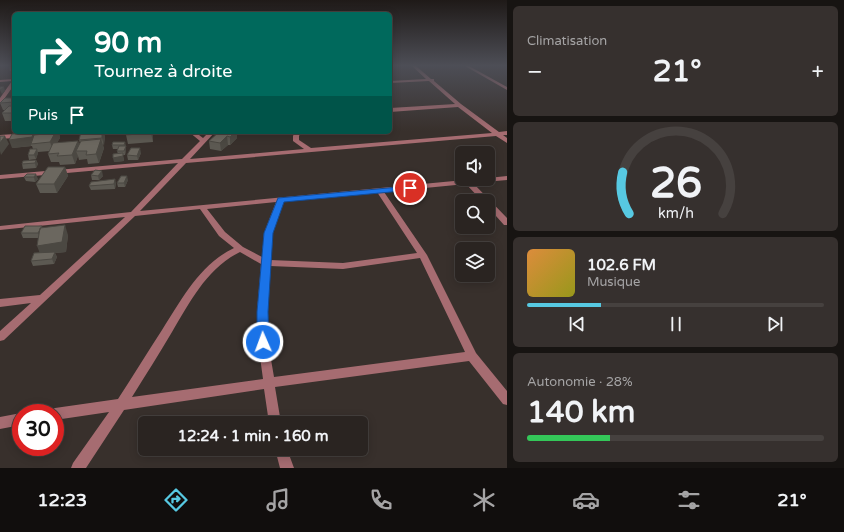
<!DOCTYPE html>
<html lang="fr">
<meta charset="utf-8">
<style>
:root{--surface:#2a2421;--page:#36302e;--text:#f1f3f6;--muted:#a5a4a5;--line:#46413f;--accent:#57c9e2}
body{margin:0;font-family:"Varela Round",sans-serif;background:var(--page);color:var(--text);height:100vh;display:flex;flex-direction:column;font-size:15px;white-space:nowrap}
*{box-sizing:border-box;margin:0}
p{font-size:13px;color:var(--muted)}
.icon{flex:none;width:22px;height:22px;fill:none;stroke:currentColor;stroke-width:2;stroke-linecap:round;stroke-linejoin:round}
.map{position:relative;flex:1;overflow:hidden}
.side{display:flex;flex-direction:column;gap:6px;padding:6px;background:#171412;width:337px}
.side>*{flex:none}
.guide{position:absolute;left:12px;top:12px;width:380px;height:122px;border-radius:6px;box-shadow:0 2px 10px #0003,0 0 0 1px var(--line);background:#00695c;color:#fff;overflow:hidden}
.buttons{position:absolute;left:455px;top:146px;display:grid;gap:8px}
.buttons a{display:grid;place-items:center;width:40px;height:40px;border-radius:6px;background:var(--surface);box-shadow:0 2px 10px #0003,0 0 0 1px var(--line);font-size:20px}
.speed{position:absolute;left:12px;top:404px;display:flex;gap:8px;font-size:20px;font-weight:700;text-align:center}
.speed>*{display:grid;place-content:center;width:52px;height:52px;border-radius:50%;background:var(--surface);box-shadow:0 2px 10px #0003,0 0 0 1px var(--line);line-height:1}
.speed .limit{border:6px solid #d22;background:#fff;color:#111}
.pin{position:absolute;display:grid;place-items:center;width:34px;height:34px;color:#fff;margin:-17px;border:2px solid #fff;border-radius:50%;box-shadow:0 1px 4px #0007}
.me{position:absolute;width:44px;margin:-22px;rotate:358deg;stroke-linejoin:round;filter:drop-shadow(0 0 3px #0008)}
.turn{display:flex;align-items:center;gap:14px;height:84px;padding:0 16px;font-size:18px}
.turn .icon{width:52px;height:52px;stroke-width:2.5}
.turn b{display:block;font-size:28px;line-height:34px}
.then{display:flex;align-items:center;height:38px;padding:0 16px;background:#0003;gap:8px;font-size:15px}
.big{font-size:30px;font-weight:700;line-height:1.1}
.side .card{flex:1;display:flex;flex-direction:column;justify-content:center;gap:6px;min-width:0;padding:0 14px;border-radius:6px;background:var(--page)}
.side .dial{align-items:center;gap:0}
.dial svg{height:104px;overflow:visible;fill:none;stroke:var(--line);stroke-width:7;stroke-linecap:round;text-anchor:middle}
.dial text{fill:var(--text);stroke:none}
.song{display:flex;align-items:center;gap:12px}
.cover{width:48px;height:48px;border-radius:6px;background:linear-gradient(135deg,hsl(30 70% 55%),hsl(60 70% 35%))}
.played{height:4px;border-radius:2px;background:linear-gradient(90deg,var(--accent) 25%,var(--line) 25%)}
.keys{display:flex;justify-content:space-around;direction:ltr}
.heat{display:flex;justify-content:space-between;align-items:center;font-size:22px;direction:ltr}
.charge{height:6px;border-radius:3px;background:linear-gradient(90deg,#34c759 28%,var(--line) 0)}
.trip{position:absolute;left:138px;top:416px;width:230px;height:40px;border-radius:6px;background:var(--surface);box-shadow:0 2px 10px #0003,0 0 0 1px var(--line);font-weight:700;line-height:40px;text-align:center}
.menu{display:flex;height:64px;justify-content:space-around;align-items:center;background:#110e0d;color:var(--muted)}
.menu .icon{width:28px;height:28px}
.menu .selected{color:var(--accent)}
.menu b{font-size:18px;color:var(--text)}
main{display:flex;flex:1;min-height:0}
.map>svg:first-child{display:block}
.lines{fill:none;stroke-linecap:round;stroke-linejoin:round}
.minor{fill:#a66c71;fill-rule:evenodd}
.wall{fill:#5c5952}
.shaded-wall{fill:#4b4842}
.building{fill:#6b675f;stroke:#4b4842}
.route{fill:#1a73e8;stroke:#114b97}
</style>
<main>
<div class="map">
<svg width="507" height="468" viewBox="0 0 507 468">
<rect width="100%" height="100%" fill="#38302c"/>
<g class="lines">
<path class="minor" d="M412,66H416L431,79H434V81L461,104L499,132L507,131V135H503L507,138V143L496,136L186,163L140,211L475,179H488V178L507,176V180L473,183L507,218V225H504L488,207V201H482L466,184L384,192L427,255L476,353L507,391V405L503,404L469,361L275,387L281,423H269L264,389L124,410L86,468H71L73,463L109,412L55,420V413H49L51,410L55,408L118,399C133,376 147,353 162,330C182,299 200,264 234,248L219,236L200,209L135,216L4,340L0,341V331L31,303L0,307V299L40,295L125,217L0,230V226L131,212L178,163L0,179V175L182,159L200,141L189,132H195L203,138L209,132H215L190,159L304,149L293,141V136L295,132H301L299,136V140L311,148L492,133L458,107L390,112V108L455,104L429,81L390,83V81L426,79ZM377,192L417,253L343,263L270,260L272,233L283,201ZM276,202L264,233L262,257L243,247L225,232L207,209ZM240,252L261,264L257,312L258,342L263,379L132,397C145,376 159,354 172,332C190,302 207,268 240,252ZM420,258L465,352L274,377L268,342L267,312L270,266L343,269Z
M465,66H469L507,87V90Z
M14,79V85L2,102H0V98L12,81L0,82V80Z
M45,132H72L69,134L0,139V135Z
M21,413V425L0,429V417Z
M275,449H287L294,468H280Z"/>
</g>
<path class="wall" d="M14,66V71H10L9,68Z
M14,98V121H5L2,113L5,110H3L0,103Z
M36,132L37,135L59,133L60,138L58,141L57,143L78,141L79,145L80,143L79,140L104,133L105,138L103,146L104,148L99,163L88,164L87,159L79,160L78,156L75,164L60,165L59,162H51L48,154L50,151L38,152V153L36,159L29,160L28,155L33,149L32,146L12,148Z
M127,132H153V142L128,144L126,135Z
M219,132H237V138L230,145H228L221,151L210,149L209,141Z
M125,142L126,150L125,155H123L124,161L114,162L118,154L117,151L118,149H113L112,145Z
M141,153L138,160H128L127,155Z
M36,160L38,164L36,168L23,169L22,164Z
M65,167L68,176L57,193H40L36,184Z
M27,174L38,179L35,182L26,181L24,177Z
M91,175L103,176L99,180H92Z
M128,180L125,187H118L117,183Z
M116,183L115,189L91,190L89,186Z
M42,226V228L68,235L66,252L55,253L57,257L54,264L33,266L31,261L40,253L38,238H23L21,233Z"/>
<path class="shaded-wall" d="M4,87L5,91L2,94L0,90Z
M34,132H36L38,138L31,144V146L12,148L9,140Z
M97,132H104L105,138L104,146L102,138Z
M152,132H153V142L151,133Z
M235,132H237V138L230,145V137Z
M55,133H59L60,138L58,141V142L53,150L50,142Z
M5,136L9,144L1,155L0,151V143Z
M227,136L228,145L221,151L220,143Z
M101,139L104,148L99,163L96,154Z
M78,141L80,150L76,151L78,156L75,164L72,155Z
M125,142L126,150L125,155L124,145Z
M140,148L141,153L138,160L137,156Z
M37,149L38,153L36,159L34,155Z
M123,156L124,161L114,162L113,158Z
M36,160L38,164L36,168L35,163Z
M65,167L68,176L57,193L54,184Z
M102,171L103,176L99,180L98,176Z
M36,174L38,179L35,182L34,177Z
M127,176L128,180L125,187L124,183Z
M115,179L116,183L115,189L114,184Z
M65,225L68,235L66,252L55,253L57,257L54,264L52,259L41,256L37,246Z
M42,226L43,231L40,238L38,233Z"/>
<path class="building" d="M12,66H14V68H9Z
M0,87H4L0,90Z
M5,98H14V102L0,103Z
M9,106H14V113H2Z
M26,132H34L32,137L9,140L12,134L25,133Z
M81,132H102V138L79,140Z
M127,132H152L151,133L126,135Z
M219,132H235L230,137L227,136L220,143L209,141Z
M46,133H59L56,136L55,133L45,134Z
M55,133L50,142L31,144L34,135Z
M0,136H5L0,143Z
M101,139L96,154L86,155L87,151H76L81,141Z
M78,141L72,155L57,156L59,153L48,154L53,143Z
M113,142H125L124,145H112Z
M119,146H126L124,151H117Z
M131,148H140L137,156L127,155Z
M30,149H37L34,155H28Z
M123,153V156L113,158V154Z
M36,160L35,163L22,164L23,161Z
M48,167H65L54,184H36Z
M95,170L102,171L98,176L91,175Z
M27,174H36L34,177H24Z
M121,176H127L124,183H117Z
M115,179L114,184L89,186L91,182Z
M65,225L62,242L37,246L40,228Z
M25,226H42L38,233H21Z
M55,252L52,259L31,261L34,253Z"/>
<linearGradient id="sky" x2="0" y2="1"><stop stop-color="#1f1a18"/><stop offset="0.5" stop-color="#4d4e56"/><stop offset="1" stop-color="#4d4e56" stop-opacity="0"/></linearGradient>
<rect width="507" height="131" fill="url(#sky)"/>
<path class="route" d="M410,186L413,188L412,190L284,202L273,233L268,312L269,342L268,345L263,347L259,345L257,342V312L264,233L278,198Z"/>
</svg>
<div class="buttons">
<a><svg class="icon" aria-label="sound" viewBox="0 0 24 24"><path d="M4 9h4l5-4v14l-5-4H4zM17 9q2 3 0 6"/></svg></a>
<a><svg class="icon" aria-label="search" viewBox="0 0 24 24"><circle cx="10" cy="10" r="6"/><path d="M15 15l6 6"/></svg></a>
<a><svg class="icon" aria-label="layers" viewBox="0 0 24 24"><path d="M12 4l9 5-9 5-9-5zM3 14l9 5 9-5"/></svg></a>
</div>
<div class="speed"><div class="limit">30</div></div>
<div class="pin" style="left:410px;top:188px;background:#d93025"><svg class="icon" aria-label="arrive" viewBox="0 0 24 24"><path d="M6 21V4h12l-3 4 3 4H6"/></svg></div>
<svg class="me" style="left:263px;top:342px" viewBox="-20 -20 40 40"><circle r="17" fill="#1a73e8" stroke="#fff" stroke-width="3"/><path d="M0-11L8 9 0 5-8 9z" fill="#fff"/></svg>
<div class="trip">12:24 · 1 min · 160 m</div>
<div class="guide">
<div class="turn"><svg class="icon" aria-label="right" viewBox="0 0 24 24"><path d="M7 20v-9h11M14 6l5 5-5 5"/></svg><div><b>90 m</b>Tournez à droite</div></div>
<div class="then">Puis<svg class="icon" aria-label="arrive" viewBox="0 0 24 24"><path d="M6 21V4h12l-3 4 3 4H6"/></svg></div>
</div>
</div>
<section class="side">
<div class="card"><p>Climatisation</p>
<div class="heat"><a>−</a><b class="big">21°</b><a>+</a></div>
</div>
<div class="card dial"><svg viewBox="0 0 100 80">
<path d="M14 69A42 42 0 1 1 86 69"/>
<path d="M14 69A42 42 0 0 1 9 37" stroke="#57c9e2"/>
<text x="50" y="56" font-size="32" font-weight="700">26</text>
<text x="50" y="72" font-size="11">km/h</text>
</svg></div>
<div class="card">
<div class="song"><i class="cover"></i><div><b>102.6 FM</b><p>Musique</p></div></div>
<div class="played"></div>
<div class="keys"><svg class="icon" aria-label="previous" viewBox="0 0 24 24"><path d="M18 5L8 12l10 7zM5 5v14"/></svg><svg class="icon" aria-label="pause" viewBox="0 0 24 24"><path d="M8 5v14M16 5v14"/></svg><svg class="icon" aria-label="next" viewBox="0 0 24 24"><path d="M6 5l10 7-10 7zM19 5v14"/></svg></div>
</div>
<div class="card"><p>Autonomie · 28%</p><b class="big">140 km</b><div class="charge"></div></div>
</section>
</main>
<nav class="menu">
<b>12:23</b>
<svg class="icon selected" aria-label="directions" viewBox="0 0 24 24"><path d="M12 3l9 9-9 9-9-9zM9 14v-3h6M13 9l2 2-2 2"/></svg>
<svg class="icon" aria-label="music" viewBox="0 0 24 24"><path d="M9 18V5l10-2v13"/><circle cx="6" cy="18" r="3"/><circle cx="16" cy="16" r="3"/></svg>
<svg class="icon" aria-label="phone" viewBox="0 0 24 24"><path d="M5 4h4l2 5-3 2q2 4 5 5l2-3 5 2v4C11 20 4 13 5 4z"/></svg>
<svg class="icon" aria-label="climate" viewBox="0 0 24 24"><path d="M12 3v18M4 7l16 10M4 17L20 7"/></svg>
<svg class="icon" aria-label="car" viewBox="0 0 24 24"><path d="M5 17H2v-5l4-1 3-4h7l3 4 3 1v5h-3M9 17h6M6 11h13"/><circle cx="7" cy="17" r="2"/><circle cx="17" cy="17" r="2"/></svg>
<svg class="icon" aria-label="filters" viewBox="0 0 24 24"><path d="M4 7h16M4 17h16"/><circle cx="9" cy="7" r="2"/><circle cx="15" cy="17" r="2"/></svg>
<b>21°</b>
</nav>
